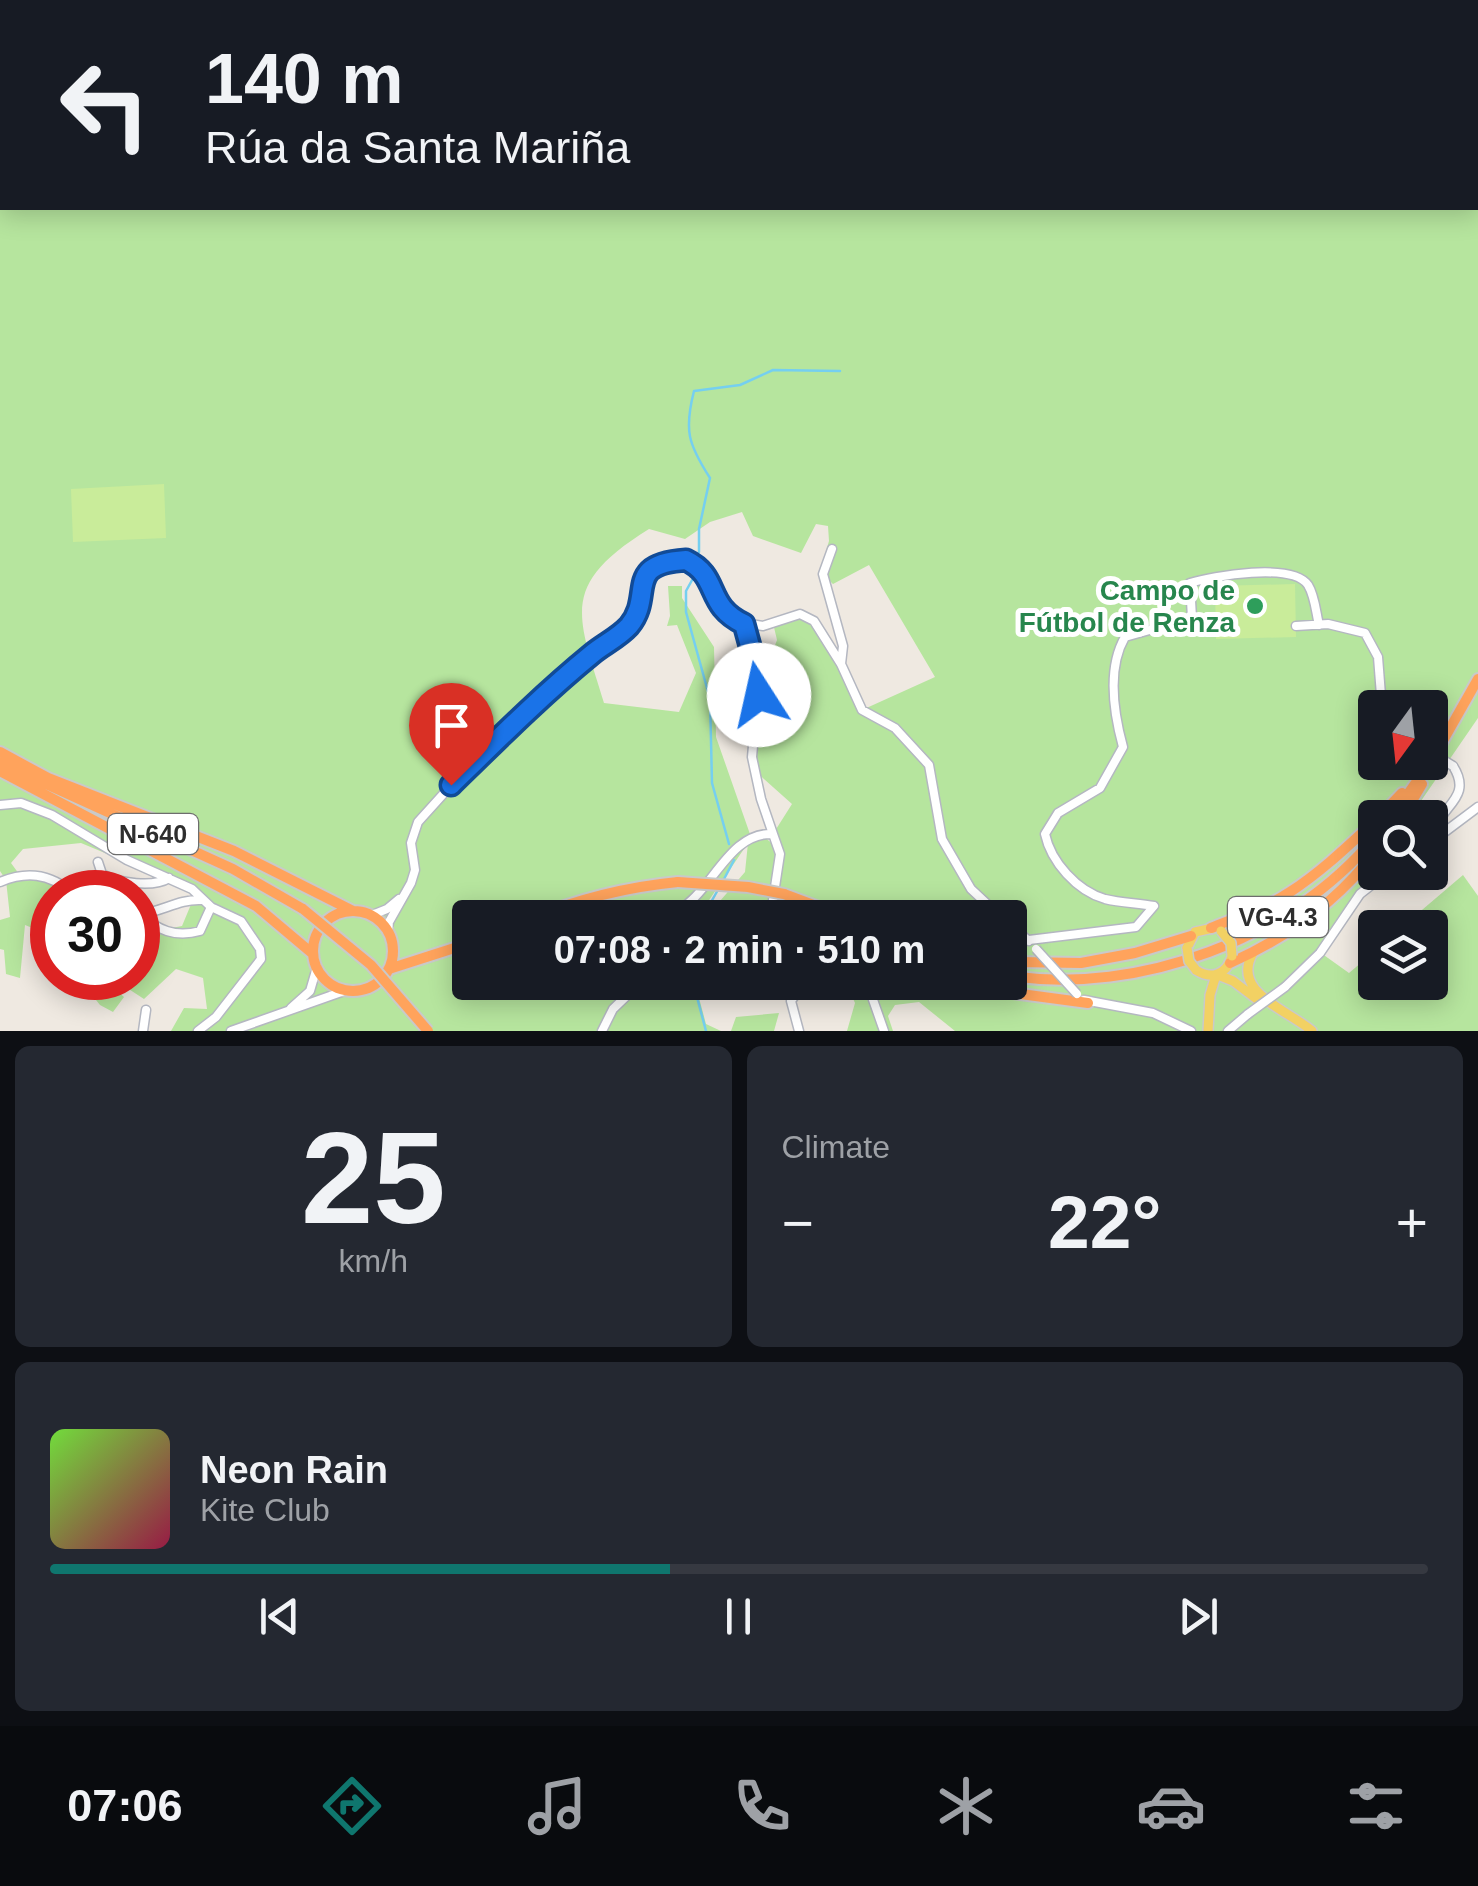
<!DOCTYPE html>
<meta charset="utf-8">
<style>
:root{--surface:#171b24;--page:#242831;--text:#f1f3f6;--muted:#9ea1a6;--line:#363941;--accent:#0f766e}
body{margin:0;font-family:Helvetica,sans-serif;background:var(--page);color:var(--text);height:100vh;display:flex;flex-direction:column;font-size:38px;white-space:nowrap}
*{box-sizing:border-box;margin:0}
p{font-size:32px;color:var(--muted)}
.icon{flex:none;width:55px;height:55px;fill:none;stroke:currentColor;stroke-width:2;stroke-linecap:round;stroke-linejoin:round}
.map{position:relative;height:1031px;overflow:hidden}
.panel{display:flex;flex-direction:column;gap:15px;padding:15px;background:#0d0f14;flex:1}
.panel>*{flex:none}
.guide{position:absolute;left:0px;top:0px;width:1480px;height:210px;box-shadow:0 5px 25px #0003;background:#171b24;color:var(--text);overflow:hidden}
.needle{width:65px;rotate:195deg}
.buttons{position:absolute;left:1358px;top:690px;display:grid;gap:20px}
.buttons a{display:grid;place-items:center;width:90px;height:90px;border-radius:10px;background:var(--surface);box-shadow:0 5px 25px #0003;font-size:50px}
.speed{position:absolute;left:30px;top:870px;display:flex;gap:20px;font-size:50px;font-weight:700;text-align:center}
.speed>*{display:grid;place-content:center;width:130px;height:130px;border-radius:50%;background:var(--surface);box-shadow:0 5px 25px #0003;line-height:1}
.speed .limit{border:15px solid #d22;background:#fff;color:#111}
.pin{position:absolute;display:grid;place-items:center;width:85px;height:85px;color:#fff;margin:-102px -42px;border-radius:50% 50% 50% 0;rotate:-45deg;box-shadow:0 0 10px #0007}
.pin .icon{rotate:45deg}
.me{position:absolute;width:110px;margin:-55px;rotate:350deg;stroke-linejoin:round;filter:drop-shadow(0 0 8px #0008)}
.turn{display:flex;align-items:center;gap:35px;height:210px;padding:0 40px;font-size:45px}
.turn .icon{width:130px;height:130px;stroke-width:2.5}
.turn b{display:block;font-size:70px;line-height:85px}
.big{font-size:75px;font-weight:700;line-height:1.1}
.panel .widget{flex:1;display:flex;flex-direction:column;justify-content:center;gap:15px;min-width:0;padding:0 35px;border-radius:15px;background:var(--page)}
.panel .dial{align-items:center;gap:0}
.dial b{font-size:130px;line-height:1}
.song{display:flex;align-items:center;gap:30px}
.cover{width:120px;height:120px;border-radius:15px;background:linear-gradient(135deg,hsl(100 70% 55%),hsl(340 70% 35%))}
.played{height:10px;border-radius:5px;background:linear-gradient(90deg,var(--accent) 45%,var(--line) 45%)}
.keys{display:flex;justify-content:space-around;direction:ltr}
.heat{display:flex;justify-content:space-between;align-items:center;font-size:55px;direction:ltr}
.panel .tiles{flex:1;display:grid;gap:15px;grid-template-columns:1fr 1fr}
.widget:last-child{grid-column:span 2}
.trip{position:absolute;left:452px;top:900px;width:575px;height:100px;border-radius:10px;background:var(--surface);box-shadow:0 5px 25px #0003;font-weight:700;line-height:100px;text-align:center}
.tab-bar{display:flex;height:160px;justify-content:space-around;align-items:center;background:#090b0e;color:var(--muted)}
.tab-bar .icon{width:70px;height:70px}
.tab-bar .selected{color:var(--accent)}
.tab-bar b{font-size:45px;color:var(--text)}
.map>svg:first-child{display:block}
.green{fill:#b6e59e;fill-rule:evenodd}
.pitch{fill:#c9ec9a}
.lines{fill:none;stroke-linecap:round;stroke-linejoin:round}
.stream{stroke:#75cff0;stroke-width:2.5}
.minor-casing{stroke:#b4b7c1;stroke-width:11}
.major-casing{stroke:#c9c9c9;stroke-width:12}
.highway-casing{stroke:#c9c9c9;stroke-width:14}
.minor{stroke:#fff;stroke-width:8}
.major{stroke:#f2d163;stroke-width:9}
.highway{stroke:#ffa35c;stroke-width:10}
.minor-bridge-casing{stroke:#b4b7c1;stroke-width:11;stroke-linecap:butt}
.major-bridge-casing{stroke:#c9c9c9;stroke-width:12;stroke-linecap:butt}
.highway-bridge-casing{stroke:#c9c9c9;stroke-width:14;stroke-linecap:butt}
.minor-bridge{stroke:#fff;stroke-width:8}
.major-bridge{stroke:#f2d163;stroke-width:9}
.highway-bridge{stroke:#ffa35c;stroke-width:10}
.route-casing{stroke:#114b97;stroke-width:25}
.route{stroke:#1a73e8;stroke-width:18}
.leisure-dot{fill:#2e9e5b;stroke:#fff;stroke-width:4}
.labels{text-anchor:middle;stroke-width:10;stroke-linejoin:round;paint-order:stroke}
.shield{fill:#fff;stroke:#6d6d6d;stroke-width:2.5}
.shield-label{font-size:25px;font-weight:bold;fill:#2e2e2e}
.leisure-label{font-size:28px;font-weight:bold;fill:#27864d;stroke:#fff;text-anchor:end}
</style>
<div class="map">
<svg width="1478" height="1031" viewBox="0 0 1478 1031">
<rect width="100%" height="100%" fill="#efe9e1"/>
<path class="green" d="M0,0H1478V718L1410,817L1375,818V870L1321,953L1349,973L1375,951V982H1430V928L1402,927L1463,875L1478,896V1031H955L919,1002L895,1005L888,1016L893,1031H847L855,1003L846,983L1010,982V918L808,917L782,900V890L774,884L780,854L773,834L792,804L755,771L753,725L763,677L777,640L773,623L800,614L814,621L862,710L935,677L869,565L833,584L820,572L829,541L828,526L816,524L801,553L753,536L742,512L710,522L685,539L649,529C559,585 577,614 604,703L679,712L696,673L677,625L667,626L670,616L668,586H682V598L714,647L716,737L751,837L763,836L774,845C780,872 755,899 783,917H712L720,901L745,872L748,843L703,909L711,917L470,918V982L695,983L706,1024L721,1031H171L184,1008L207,1009L203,978L176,969L144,999L121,984L123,978H138V942L148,941L156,931L182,926L192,902L191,889L81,843L23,849L11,863L19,874L42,879L64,892H52V941L50,935L25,925L20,978L6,974L4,950L0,949V920L10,917L6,880L0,871ZM2,2H1478V208H2ZM1375,708H1430V762H1375Z
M62,978H103L124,997L113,1012L100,1005L84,985Z
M779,1013L774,1031H731L736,1017Z"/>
<path class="pitch" d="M164,484L166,538L73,542L71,489Z
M1295,584L1296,637L1216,639L1215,586Z"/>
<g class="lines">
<path class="stream" d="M699,552V529L710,478C688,444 684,430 694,391L740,385L773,370L840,371
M696,573L686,591V612L710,699L712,783L729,844
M723,881L734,860
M702,918L719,888
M693,982L706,1031"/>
<g class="minor-casing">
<path id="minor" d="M832,549L823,574L843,646L841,664
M1296,626L1328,624L1365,633L1378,657L1382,708
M0,805L21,803L52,815L127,860L192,889L211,907L241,921L260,949L261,959L216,1017L198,1031
M773,834L761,799L752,757L759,679L744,623L763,626L800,614L814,621L841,664L862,710L895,728L929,765L942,839L971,889L1002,918
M1436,840C1431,807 1476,802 1453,766
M1430,843L1478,807
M98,862L102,874C119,883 153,888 169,878
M0,882C26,871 49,873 71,892
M69,889L89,892
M138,914C161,913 177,899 201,900
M139,914C158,930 175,938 200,931L211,907
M372,915L387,909L399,899
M671,918C679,911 688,904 695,897C718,874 736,832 773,834L780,854L773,900L778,907L801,918
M1010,925L1029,941
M388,931L389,922L411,883L415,870L411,843L418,822L465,770L593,653L629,626L637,614L639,595L649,570C666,560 694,554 707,574C713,584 711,596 718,605C724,614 734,619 744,623
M1029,940L1136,927L1154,906C1138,903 1121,903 1105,899C1077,891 1051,862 1045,834L1058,813L1100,788L1123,747C1114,714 1107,668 1125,637L1192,618L1190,583C1213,576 1292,562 1308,585C1315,596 1316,613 1319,625
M863,982L871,994L884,1031
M1285,987L1320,953L1360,894L1388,872
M1084,1000L1153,1013L1191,1031
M291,1008L310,991L317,967
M143,1031L146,1010
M231,1031L347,990
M602,1031L613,1009L641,982
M799,1031L791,1001L805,982
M1228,1031L1248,1014"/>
</g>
<g class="major-casing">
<path id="major" d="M1187,948L1195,932L1213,928
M1253,953C1230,992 1288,1010 1312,1031
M1196,970C1211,980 1226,975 1232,957
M1218,975L1233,981L1258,1000
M1208,1031L1210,995L1216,975"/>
</g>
<g class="highway-casing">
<path id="highway" d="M0,752L48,778L234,851L353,911
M0,763L233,869L303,909
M0,771L256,906L313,954
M1378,818L1402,793
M1391,818L1432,760L1478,679
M1402,818L1422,784
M784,894L848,918
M842,911L862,918
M313 951a40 40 0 1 1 80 0a40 40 0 1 1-80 0Z
M532,918C581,898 626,887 678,882
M1211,928C1238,917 1266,908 1290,892C1321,872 1348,846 1375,821
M1010,962L1081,963L1135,953L1191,936
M1230,963C1286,938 1338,901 1375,852
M389,969L470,943
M1010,976C1139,995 1291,939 1375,837
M976,982L1013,993L1088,1003"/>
</g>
<use href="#minor" class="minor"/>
<use href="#major" class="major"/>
<use href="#highway" class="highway"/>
<g class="minor-bridge-casing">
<path id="minor-bridge" d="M1430,752L1453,766
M1036,949L1077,994
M1248,1014L1285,987"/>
</g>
<g class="major-bridge-casing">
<path id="major-bridge" d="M1221,931L1231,943L1232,956
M1187,948L1189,961L1196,970"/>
</g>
<g class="highway-bridge-casing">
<path id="highway-bridge" d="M678,882L748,887L784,894
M303,909L371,965L428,1031"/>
</g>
<use href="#minor-bridge" class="minor-bridge"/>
<use href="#major-bridge" class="major-bridge"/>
<use href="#highway-bridge" class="highway-bridge"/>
</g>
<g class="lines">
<g class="route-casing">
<path id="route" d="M451,785C496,741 543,694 592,654C604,644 618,638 629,626C655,595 622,564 686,560C721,577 704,605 744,624L759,679V695"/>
</g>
<use href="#route" class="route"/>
</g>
<circle class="leisure-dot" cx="1255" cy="606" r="10"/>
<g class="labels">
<g class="shield">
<rect x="108" y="814" width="90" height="40" rx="8"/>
<rect x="1228" y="897" width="100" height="40" rx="8"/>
</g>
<g class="shield-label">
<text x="153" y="843">N-640</text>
<text x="1278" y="926">VG-4.3</text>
</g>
<g class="leisure-label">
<text x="1235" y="600">Campo de<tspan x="1235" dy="32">Fútbol de Renza</tspan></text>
</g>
</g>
</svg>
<div class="buttons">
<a><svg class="needle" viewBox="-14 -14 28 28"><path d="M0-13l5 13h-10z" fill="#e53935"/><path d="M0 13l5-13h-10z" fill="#9ea1a6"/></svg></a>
<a><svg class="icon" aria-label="search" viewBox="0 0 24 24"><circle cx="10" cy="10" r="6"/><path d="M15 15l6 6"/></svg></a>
<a><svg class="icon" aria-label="layers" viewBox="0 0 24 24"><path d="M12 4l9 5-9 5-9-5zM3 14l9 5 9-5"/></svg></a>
</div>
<div class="speed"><div class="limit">30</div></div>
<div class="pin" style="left:451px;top:785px;background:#d93025"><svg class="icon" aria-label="arrive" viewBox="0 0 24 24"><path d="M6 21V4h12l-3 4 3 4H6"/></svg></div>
<svg class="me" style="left:759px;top:695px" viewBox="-20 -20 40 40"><circle r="19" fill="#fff"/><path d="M0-13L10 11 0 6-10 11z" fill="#1a73e8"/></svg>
<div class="trip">07:08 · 2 min · 510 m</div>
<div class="guide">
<div class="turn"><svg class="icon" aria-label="left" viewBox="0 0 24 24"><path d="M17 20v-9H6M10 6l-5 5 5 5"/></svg><div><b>140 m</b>Rúa da Santa Mariña</div></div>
</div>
</div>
<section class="panel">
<div class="tiles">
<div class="widget dial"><b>25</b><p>km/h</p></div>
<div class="widget"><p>Climate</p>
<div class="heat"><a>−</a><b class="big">22°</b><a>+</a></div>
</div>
<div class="widget">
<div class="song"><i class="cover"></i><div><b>Neon Rain</b><p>Kite Club</p></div></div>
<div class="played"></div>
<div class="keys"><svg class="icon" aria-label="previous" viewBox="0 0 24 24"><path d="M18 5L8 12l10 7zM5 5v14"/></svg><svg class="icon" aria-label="pause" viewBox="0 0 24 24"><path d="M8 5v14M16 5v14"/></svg><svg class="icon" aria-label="next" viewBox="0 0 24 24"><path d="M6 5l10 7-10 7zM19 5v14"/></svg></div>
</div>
</div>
</section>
<nav class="tab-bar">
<b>07:06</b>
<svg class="icon selected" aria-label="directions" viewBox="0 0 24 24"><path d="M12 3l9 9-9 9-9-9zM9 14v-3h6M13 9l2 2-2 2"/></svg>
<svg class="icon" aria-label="music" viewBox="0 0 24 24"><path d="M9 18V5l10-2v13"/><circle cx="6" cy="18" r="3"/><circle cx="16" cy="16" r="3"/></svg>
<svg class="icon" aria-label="phone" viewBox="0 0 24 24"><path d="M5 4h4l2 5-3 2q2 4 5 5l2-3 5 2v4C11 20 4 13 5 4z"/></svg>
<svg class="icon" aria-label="climate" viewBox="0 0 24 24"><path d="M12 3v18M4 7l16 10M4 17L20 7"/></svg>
<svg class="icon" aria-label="car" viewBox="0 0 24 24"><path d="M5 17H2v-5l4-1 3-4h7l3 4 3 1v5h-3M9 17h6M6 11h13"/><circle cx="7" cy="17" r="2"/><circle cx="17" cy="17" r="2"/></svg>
<svg class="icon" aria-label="filters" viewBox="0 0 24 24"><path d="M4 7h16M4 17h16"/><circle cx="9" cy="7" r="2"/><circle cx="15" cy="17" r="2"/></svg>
</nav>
